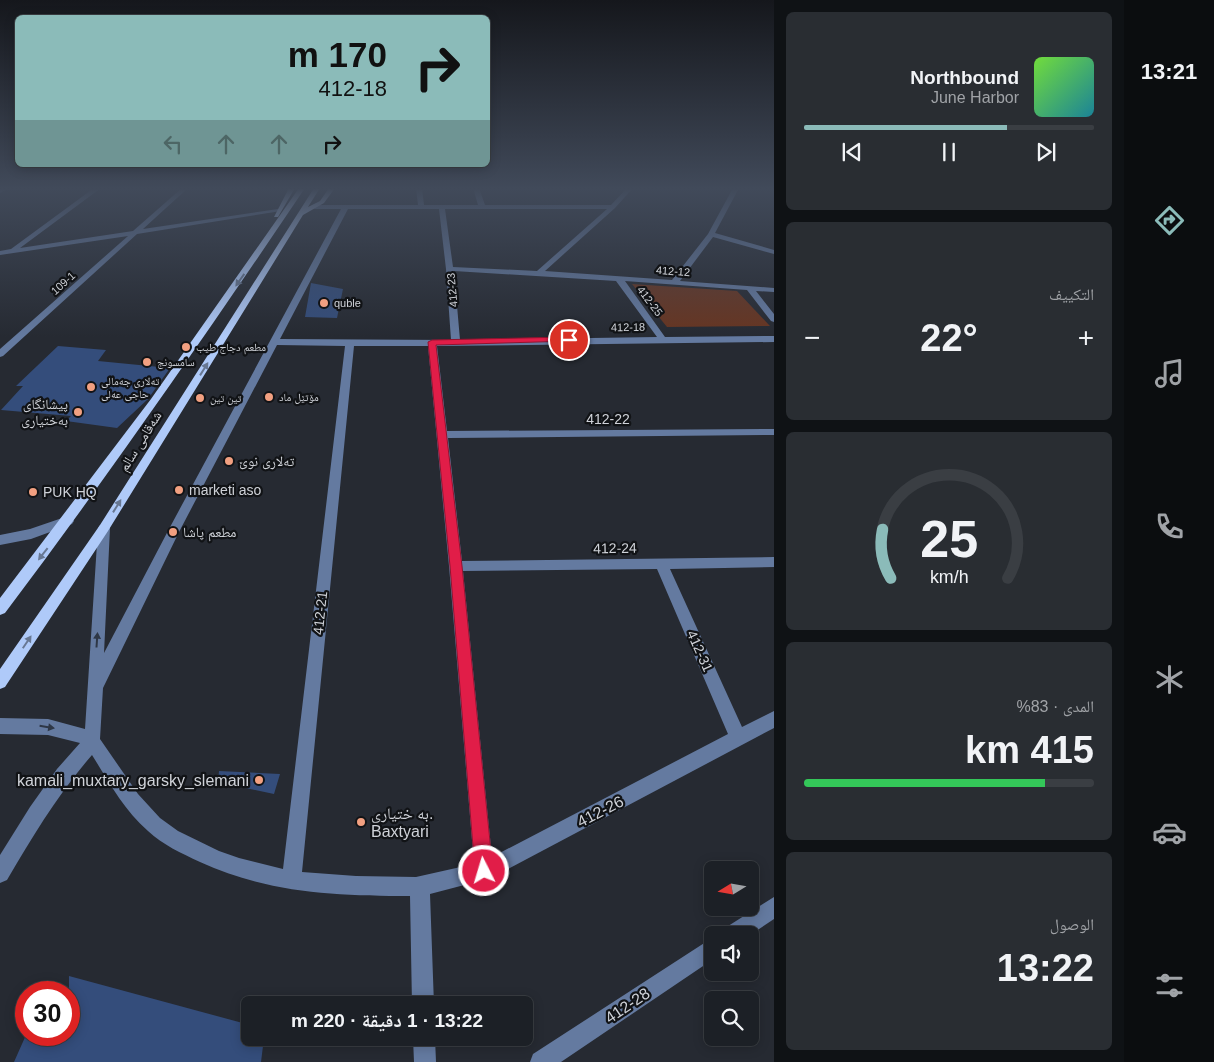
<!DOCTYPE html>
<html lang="ar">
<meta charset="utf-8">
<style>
:root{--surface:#1c2026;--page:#292d32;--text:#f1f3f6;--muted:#a0a3a7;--line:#3a3e43;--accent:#8bbbb9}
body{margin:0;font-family:Arial,"Noto Naskh Arabic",sans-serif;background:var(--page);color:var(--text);direction:rtl;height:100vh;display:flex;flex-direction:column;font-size:19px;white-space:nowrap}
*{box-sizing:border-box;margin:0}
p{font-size:16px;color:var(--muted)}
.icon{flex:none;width:28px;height:28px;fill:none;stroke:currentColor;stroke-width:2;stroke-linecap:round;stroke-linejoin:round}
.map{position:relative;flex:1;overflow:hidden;direction:ltr}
.details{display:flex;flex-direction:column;gap:12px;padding:12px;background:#0f1215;width:350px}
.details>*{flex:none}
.banner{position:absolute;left:15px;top:15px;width:475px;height:152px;border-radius:8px;box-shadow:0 2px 12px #0003,0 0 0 1px var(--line);direction:rtl;background:#8bbbb9;color:#111;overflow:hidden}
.needle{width:32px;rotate:259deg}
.tools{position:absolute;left:704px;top:861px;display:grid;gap:10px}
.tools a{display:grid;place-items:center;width:55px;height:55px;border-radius:8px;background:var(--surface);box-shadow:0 2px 12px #0003,0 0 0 1px var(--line);font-size:25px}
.speed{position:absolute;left:15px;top:981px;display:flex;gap:10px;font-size:25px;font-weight:700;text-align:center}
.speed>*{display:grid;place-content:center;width:65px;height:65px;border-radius:50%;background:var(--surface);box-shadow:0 2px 12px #0003,0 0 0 1px var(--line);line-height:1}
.speed .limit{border:8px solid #d22;background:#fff;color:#111}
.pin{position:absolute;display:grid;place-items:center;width:42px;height:42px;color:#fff;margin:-21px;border:2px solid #fff;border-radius:50%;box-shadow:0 1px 5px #0007}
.me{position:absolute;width:55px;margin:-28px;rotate:355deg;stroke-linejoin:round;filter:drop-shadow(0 0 4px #0008)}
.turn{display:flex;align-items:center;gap:18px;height:105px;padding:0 20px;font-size:22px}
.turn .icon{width:65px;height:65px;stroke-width:2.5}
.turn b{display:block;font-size:35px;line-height:42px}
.lanes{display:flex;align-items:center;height:48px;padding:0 20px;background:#0003;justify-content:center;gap:25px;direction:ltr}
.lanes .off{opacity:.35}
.big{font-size:38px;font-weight:800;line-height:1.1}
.details .tile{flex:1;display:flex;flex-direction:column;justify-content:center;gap:8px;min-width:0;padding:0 18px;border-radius:8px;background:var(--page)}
.details .dial{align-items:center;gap:0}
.dial svg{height:130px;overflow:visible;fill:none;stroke:var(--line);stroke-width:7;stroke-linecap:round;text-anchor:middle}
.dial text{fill:var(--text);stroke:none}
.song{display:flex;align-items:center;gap:15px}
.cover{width:60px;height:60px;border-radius:8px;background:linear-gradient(135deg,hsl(100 70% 55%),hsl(190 70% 35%))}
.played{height:5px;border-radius:2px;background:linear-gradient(90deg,var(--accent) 70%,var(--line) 70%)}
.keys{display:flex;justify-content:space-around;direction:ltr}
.heat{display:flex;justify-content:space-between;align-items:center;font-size:28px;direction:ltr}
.charge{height:8px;border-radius:4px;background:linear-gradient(90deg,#34c759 83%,var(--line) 0)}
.trip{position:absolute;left:241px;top:996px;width:292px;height:50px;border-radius:8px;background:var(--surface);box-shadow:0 2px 12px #0003,0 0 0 1px var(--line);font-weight:800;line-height:50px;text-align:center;direction:rtl}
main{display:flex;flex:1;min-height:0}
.tabs{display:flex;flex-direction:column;width:90px;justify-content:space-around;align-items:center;background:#0b0d0f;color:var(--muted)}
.tabs .icon{width:35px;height:35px}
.tabs .on{color:var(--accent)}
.tabs b{font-size:22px;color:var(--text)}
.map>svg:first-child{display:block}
.green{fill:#673521}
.building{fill:#344d7b}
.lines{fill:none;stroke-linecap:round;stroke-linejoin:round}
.minor{fill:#647aa0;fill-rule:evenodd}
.major{fill:#afcaf9;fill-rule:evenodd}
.oneway{fill:#687893}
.oneway2{fill:#2e3746}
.route{fill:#e11d48;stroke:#92132f}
.poi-dot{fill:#f2a081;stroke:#111316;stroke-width:2}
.labels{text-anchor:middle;stroke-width:4.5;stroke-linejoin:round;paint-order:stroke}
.far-street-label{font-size:11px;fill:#cfd2d8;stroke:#111316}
.far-poi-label{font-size:11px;fill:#cfd2d8;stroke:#111316;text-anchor:start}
.poi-label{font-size:14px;fill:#cfd2d8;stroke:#111316;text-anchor:start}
.street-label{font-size:14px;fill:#cfd2d8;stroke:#111316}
.near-poi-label{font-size:16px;fill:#cfd2d8;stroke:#111316;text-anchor:end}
.near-street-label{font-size:16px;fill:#cfd2d8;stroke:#111316}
</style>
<main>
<nav class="tabs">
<b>13:21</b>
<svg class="icon on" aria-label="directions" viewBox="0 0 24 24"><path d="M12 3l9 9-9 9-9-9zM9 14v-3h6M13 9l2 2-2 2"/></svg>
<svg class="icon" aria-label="music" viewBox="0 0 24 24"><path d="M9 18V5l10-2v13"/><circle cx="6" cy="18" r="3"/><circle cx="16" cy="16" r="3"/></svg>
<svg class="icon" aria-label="phone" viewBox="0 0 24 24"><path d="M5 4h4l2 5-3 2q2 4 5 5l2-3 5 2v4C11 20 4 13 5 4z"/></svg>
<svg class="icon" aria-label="climate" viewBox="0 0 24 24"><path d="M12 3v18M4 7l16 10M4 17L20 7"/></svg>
<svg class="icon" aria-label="car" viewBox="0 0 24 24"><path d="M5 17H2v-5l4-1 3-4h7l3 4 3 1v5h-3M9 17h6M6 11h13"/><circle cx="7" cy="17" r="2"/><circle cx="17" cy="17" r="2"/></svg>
<svg class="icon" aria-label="filters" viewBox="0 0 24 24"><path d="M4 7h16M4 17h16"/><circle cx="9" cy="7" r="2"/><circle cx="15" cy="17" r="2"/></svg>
</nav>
<section class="details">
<div class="tile">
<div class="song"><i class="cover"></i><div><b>Northbound</b><p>June Harbor</p></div></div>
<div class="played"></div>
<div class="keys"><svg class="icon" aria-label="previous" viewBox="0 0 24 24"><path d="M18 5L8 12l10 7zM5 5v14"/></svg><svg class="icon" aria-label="pause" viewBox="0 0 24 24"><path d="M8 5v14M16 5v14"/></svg><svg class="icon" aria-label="next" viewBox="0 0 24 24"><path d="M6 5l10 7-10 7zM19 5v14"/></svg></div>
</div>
<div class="tile"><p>التكييف</p>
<div class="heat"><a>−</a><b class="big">22°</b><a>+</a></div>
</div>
<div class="tile dial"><svg viewBox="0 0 100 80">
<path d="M14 69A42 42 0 1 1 86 69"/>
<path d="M14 69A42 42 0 0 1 9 39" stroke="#8bbbb9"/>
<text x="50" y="56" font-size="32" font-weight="700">25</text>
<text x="50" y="72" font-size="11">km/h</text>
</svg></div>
<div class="tile"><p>المدى · 83%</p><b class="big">415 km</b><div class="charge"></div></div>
<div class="tile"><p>الوصول</p><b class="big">13:22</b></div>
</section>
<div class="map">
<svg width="774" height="1062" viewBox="0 0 774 1062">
<rect width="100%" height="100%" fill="#262a32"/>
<path class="green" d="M632,284L737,291L770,326L667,327Z"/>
<path class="building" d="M311,283L343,289L337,318L305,317Z
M58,346L106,350L98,361L170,368L148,399L117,428L66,421L71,416L1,410L23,386H16Z
M219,771L280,774L274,794L218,782Z
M69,976L250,1025V1038H264L261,1062H14L26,1035H69Z"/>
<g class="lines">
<path class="minor" d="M9,188L0,193V189Z
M94,188H101L20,248L133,231L182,188H188L143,229L278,209L281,211L137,234L3,356L0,357V349L128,236L0,255V251L11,249Z
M416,188H422L424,205H478L473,188H479L485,205H611L627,188H633L615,208L545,271L672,280L708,234L733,188H739L715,233L774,250V254L713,237L680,281L774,288V292L756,291L774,314V322L771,321L747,290L625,281L665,337L774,336V342L437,346L447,431L774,429V435L448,438L462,561L774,557V567L670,569L742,727L774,711V728L491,878L430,894L434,1005H412L410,896C336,896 268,893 200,862C181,853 163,845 148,831C123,809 109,782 92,755C58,794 33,836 7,880L0,883V855L30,807L57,769L80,743L48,735L0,734V718L48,719L85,729L98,528L100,525H108L110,528L104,653L169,529L341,209H315L312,207L315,205H418ZM348,209H439L446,269L451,340L280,339ZM445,209H607L537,271L453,267ZM454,271L616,281L657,337L460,340ZM277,345L345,346L283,869L239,858L219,851L178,831L160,818L138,794L100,739L103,688L179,532ZM354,346H428L449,566L474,864L416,877L356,876L302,872ZM657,569L728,734L492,857L463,571Z
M68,516L72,518L74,521L72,524L31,539L0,545V535L30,529Z
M774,897V919L750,935H722L725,928Z
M712,938V960L561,1062H530L533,1054Z
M413,1038H435L436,1062H414Z"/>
<path class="major" d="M289,188H295L278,217H274Z
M299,188H305C208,332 109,475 5,613L0,615V598L151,399Z
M314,188H320L308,207L320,201L329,188H335L324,203L303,215L108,531L5,687L0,689V669L100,525Z"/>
</g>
<defs><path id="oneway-solid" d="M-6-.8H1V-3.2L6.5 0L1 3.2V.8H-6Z" transform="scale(1.25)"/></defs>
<g class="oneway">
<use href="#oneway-solid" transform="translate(240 280) rotate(125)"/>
<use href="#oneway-solid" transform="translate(204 369) rotate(-58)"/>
<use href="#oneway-solid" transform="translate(117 506) rotate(-58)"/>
<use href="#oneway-solid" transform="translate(43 554) rotate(128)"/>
<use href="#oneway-solid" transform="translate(27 642) rotate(-56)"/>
</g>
<g class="oneway2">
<use href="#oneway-solid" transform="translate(97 640) rotate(-86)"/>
<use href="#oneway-solid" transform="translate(47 727) rotate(9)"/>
</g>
<linearGradient id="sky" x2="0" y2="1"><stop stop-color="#15171c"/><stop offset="0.56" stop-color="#414a5a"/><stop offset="1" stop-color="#414a5a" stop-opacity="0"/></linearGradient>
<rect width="774" height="337" fill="url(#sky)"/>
<path class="route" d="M569,337L571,338V341L436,345L462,566L493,871L490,877L484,879L478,877L475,871L450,566L428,342L432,340Z"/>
<g class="poi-dot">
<circle cx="324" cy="303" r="5"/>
<circle cx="186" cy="347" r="5"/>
<circle cx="147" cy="362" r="5"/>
<circle cx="91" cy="387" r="5"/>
<circle cx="269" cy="397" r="5"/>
<circle cx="200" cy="398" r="5"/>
<circle cx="78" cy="412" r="5"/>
<circle cx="229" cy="461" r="5"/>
<circle cx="179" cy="490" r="5"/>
<circle cx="33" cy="492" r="5"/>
<circle cx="173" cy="532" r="5"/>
<circle cx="259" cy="780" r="5"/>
<circle cx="361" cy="822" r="5"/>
</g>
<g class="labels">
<g class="far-street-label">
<text transform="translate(673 271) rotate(4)" y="4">412-12</text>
<text transform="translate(63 283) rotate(-42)" y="4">109-1</text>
<text transform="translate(452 290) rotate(-95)" y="4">412-23</text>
<text transform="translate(650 301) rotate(53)" y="4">412-25</text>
<text transform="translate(628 327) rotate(-1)" y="4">412-18</text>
</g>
<g class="far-poi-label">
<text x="334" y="307">quble</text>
<text x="196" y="351">مطعم دجاج طيب</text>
<text x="157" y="366">سامسونج</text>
<text x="101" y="385">تەلاری جەمالی<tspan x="101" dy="13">حاجی عەلی</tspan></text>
<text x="279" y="401">مۆتێل ماد</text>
<text x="210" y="402">تين تين</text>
</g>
<g class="poi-label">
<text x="68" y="409" text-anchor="end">پیشانگای<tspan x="68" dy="16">بەختیاری</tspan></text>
<text x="239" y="466">تەلاری نوێ</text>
<text x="189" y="495">marketi aso</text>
<text x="43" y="497">PUK HQ</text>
<text x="183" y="537">مطعم پاشا</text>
</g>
<g class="street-label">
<text x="608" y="424">412-22</text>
<text transform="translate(140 441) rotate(-58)" y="5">شەقامی سالم</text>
<text transform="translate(615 548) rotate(-1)" y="5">412-24</text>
<text transform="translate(320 613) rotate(-84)" y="5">412-21</text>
<text transform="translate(700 651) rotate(66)" y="5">412-31</text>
</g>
<g class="near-poi-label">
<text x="249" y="786">kamali_muxtary_garsky_slemani</text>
<text x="371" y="819" text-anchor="start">به ختیاری.<tspan x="371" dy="18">Baxtyari</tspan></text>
</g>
<g class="near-street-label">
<text transform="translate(600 811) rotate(-27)" y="6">412-26</text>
<text transform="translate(627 1005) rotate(-34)" y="6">412-28</text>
</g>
</g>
</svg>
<div class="tools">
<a><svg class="needle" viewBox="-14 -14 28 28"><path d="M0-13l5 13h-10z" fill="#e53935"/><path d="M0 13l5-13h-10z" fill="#a0a3a7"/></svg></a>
<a><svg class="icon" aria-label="sound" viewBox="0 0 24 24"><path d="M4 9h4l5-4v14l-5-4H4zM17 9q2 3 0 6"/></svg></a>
<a><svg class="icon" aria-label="search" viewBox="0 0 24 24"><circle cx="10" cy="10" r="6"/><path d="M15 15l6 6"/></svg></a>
</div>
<div class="speed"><div class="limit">30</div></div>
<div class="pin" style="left:569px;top:340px;background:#d93025"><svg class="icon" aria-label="arrive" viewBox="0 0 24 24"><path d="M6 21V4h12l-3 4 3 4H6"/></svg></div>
<svg class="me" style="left:484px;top:871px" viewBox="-20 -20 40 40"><circle r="17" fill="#e11d48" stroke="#fff" stroke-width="3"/><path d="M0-11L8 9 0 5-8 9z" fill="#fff"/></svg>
<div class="trip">13:22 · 1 دقيقة · 220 m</div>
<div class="banner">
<div class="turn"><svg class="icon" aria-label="right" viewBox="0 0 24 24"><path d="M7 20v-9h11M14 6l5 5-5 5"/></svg><div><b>170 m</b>412-18</div></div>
<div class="lanes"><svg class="icon off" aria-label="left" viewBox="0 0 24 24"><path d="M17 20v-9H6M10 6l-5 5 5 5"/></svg><svg class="icon off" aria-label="ahead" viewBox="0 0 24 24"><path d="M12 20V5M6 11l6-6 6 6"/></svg><svg class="icon off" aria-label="ahead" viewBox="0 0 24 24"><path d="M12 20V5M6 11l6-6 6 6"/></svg><svg class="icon" aria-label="right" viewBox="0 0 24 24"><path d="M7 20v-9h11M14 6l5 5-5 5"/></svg></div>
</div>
</div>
</main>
